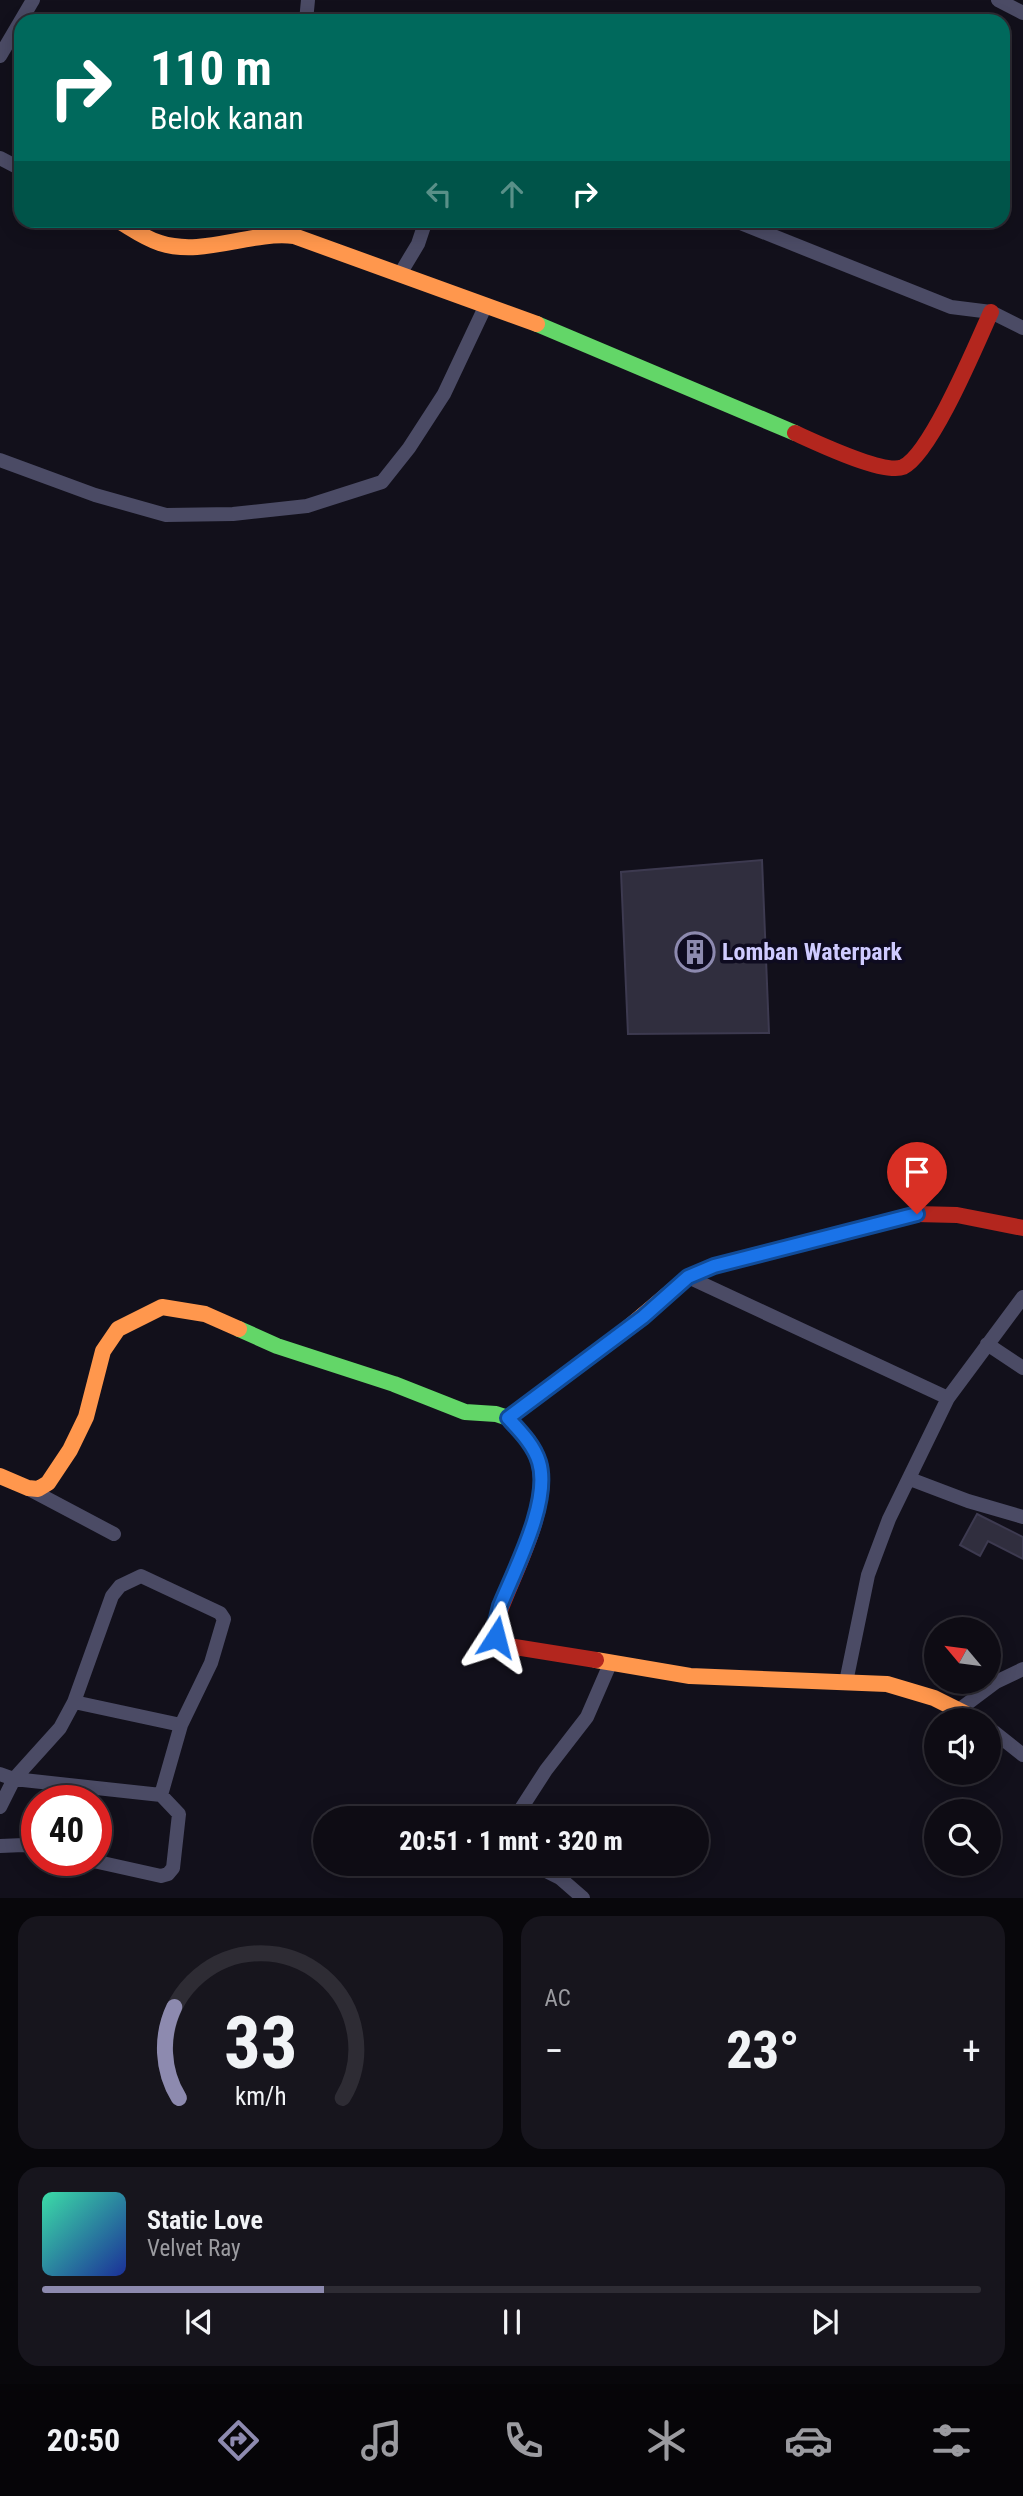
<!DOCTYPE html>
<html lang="id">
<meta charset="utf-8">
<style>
:root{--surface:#0e0c14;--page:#17151d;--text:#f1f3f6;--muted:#9b9ba0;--line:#2e2c34;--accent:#8d8aaf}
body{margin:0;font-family:"Roboto Condensed",sans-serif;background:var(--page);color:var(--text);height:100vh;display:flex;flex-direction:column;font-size:26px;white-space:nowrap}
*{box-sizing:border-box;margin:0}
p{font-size:23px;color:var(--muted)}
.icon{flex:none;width:38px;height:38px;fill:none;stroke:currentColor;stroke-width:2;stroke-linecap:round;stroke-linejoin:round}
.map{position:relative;height:1898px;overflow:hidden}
.details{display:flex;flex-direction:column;gap:18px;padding:18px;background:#08070b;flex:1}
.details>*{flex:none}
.guide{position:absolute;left:14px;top:14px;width:996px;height:214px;border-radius:21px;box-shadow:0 4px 18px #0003,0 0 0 2px var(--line);background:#00695c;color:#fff;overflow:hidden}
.needle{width:46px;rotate:299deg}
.buttons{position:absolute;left:924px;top:1617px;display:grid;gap:14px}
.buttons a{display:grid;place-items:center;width:77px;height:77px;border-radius:50%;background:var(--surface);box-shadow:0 4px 18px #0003,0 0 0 2px var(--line);font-size:35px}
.speed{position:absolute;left:21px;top:1785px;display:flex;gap:14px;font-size:35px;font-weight:700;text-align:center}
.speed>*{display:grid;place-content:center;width:91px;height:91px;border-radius:50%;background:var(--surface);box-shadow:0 4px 18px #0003,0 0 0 2px var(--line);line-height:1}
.speed .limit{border:10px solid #d22;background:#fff;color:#111}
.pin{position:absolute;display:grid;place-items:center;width:60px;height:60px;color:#fff;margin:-72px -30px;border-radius:50% 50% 50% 0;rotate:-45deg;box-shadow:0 0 7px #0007}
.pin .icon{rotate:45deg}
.me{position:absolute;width:77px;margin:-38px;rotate:9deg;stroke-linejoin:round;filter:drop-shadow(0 0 5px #0008)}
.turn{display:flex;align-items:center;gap:24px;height:147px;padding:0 21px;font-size:32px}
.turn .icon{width:91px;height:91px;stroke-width:2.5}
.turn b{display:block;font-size:49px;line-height:60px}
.lanes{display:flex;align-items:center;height:66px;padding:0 21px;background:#0003;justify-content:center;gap:35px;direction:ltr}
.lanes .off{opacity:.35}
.big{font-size:52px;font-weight:800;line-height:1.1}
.details .tile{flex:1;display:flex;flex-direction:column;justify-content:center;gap:10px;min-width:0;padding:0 24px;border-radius:21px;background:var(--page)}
.details .dial{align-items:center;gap:0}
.dial svg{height:182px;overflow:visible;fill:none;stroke:var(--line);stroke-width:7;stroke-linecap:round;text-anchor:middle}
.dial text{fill:var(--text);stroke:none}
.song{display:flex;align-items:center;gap:21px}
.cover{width:84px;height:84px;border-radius:10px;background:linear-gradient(135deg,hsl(160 70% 55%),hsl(230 70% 35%))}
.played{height:7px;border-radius:4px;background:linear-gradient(90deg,var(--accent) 30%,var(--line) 30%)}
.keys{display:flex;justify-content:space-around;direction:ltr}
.heat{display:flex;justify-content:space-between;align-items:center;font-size:38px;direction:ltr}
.details .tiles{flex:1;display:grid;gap:18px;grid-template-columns:1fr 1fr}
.tile:last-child{grid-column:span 2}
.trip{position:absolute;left:313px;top:1806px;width:396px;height:70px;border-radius:35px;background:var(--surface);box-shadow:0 4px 18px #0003,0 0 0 2px var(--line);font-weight:800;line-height:70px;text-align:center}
.menu{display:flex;height:112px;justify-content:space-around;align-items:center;background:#060508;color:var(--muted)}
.menu .icon{width:49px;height:49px}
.menu .selected{color:var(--accent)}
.menu b{font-size:32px;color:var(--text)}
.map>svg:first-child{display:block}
.building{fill:#302e3e;stroke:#3d3a50;stroke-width:2}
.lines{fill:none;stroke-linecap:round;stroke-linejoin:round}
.street{stroke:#4b4b65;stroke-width:14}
.fast{stroke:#63d668;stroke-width:16}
.slow{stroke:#ff974d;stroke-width:16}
.jam{stroke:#b3261e;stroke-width:16}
.route-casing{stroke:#114b97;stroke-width:18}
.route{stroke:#1a73e8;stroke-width:12}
.labels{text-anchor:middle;stroke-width:7;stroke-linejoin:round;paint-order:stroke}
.poi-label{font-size:24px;font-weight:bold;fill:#cfcbff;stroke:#0e0b20;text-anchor:start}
</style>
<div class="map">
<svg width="1023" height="1898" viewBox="0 0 1023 1898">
<rect width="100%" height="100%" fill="#12101b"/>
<path class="building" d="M762,860L769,1033L628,1034L621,872Z
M977,1514L1023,1537V1559L988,1541L980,1556L960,1545Z"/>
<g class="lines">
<path class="street" d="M998,0L1023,13
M306,21L308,0
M0,56L33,0
M0,158L21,169
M733,220L951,307L991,312L1023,328
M400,274L418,244L426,220
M0,460L95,495L166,515L233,514L307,506L382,482L409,448L444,394L486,305
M688,1277L948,1398
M987,1344L1023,1368
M910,1479L968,1501L1023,1517
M29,1489L114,1534
M846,1682L868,1575L889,1519L948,1398L1023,1297
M74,1702L181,1725
M960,1709L996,1682L1023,1669
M989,1728L1023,1755
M0,1774L14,1779L161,1795L179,1814L173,1868L168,1874L161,1876L89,1860
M0,1807L14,1779L60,1728L74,1702L112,1596L120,1586L141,1576L220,1613L224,1619L211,1663L181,1725L161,1795
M515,1818L546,1770L587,1717L610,1664
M0,1846L24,1845L37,1848
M532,1864L560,1878L583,1898"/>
<path class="fast" d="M537,324L795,433
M239,1329L277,1346L394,1384L465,1412L496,1414L508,1418L618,1336"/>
<path class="slow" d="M117,220C131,228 144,238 160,243C203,257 249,231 294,236L537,324
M618,1336L688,1277L714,1266L916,1214
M0,1476L28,1488L38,1489L48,1483L70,1450L86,1417L103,1351L118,1329L162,1307L205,1314L239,1329
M596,1660L690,1676L887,1684L934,1698L978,1720"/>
<path class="jam" d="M795,433C815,442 884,475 903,467C931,454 977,343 991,312
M916,1214L957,1215L1023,1228
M508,1418C520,1431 535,1445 539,1462C551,1511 511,1576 496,1622V1637L502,1645L596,1660"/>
</g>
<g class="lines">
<g class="route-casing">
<path id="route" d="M496,1637V1622L500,1606C515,1569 551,1501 539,1462C534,1445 520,1431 508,1418L643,1317L688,1277L714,1266L917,1214"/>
</g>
<use href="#route" class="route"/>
</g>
<defs>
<g id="building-ring" transform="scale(2.0125)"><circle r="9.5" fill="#0e0b20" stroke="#8d8aaf" stroke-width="1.5"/><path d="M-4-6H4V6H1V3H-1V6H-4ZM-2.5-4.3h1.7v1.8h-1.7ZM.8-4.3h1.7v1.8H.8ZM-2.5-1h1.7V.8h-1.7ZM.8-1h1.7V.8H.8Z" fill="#8d8aaf"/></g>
</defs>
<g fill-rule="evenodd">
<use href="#building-ring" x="695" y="952"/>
</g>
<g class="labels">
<g class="poi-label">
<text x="722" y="960">Lomban Waterpark</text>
</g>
</g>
</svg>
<div class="buttons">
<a><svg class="needle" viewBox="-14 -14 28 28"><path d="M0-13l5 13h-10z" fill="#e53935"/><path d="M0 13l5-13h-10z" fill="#9b9ba0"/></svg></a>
<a><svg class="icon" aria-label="sound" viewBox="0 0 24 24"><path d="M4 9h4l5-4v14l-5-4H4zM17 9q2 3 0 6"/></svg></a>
<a><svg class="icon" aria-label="search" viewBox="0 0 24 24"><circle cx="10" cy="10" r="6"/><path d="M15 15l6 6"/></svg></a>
</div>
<div class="speed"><div class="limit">40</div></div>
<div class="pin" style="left:917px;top:1214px;background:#d93025"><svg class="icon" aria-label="arrive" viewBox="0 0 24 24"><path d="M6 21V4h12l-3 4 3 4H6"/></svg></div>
<svg class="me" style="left:496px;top:1637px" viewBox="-20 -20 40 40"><path d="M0-17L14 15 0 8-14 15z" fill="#1a73e8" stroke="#fff" stroke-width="4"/></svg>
<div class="trip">20:51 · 1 mnt · 320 m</div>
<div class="guide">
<div class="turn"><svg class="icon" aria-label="right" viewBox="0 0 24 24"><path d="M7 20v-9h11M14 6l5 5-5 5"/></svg><div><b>110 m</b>Belok kanan</div></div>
<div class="lanes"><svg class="icon off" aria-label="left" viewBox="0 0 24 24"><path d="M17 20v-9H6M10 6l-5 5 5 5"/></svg><svg class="icon off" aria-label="ahead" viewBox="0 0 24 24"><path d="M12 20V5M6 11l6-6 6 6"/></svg><svg class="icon" aria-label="right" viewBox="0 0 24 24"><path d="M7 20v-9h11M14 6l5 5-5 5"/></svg></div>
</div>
</div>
<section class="details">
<div class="tiles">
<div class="tile dial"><svg viewBox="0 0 100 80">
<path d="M14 69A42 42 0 1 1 86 69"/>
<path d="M14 69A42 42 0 0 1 12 29" stroke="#8d8aaf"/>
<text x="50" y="56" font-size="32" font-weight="700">33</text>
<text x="50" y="72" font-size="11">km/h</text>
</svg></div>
<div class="tile"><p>AC</p>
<div class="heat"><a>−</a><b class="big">23°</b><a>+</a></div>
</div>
<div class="tile">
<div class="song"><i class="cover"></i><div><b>Static Love</b><p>Velvet Ray</p></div></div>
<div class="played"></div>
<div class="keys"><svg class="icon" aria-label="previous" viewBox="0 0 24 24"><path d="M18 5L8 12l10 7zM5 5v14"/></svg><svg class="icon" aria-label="pause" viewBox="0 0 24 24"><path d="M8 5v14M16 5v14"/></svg><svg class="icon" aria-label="next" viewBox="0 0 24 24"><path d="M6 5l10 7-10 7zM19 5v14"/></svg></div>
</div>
</div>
</section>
<nav class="menu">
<b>20:50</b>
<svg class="icon selected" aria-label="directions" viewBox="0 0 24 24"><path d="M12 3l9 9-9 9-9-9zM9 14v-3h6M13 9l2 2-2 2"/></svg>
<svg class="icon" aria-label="music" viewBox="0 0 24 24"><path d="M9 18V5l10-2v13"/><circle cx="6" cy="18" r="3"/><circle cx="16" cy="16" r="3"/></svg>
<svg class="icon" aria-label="phone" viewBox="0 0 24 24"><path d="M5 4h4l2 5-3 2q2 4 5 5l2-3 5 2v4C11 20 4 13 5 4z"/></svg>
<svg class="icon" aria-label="climate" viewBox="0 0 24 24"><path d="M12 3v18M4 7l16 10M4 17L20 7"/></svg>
<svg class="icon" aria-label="car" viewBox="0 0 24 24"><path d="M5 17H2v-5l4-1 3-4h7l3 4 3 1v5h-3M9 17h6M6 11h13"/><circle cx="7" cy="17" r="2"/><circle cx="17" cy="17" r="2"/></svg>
<svg class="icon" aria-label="filters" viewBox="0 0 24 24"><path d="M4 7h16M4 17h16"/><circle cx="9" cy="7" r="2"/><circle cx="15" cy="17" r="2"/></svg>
</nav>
